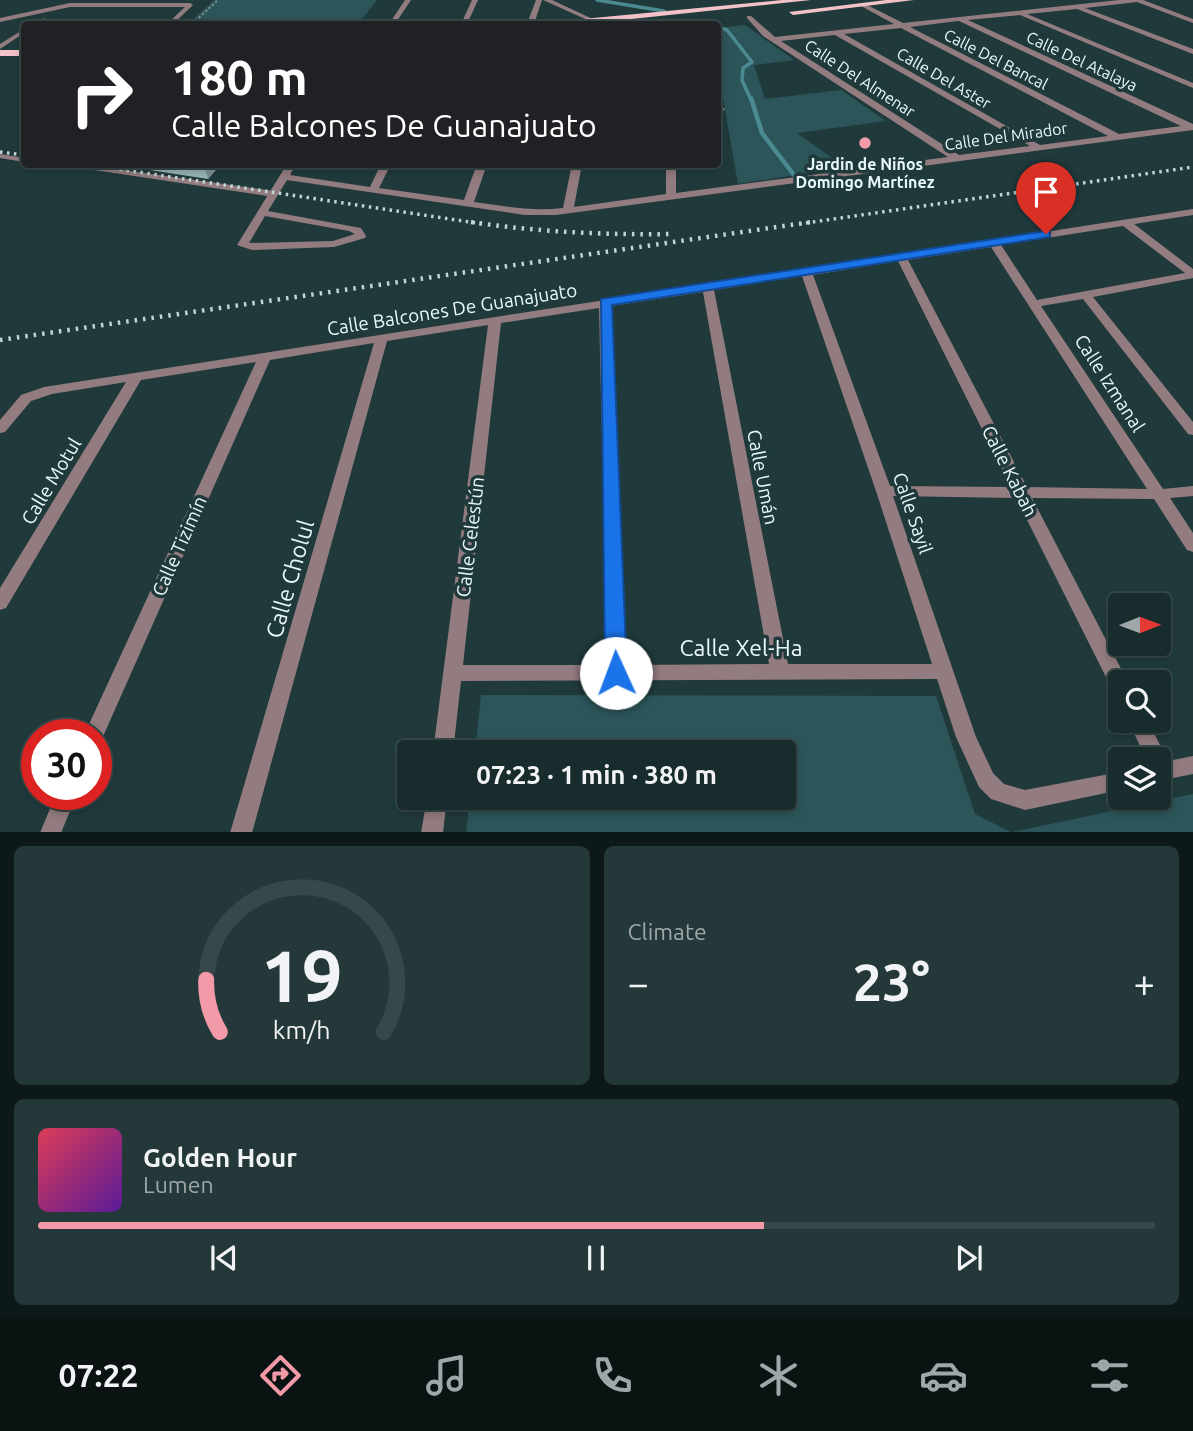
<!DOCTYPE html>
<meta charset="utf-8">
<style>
:root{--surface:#182c2d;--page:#253839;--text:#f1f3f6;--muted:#9fa7aa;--line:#364849;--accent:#f39aa8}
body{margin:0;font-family:Ubuntu,sans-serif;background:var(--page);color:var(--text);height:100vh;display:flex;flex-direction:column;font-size:26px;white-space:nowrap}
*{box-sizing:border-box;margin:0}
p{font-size:23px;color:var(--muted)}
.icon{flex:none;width:38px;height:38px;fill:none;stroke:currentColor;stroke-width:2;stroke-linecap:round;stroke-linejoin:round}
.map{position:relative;height:832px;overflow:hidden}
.side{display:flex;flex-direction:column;gap:14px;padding:14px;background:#0d1819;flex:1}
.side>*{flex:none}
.banner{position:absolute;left:21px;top:21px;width:700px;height:147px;border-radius:7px;box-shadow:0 4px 10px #0003,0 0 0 2px var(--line);background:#202124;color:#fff;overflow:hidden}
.needle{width:46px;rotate:89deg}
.buttons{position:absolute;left:1108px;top:593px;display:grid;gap:14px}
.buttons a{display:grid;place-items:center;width:63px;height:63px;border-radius:7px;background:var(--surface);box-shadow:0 4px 10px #0003,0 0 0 2px var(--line);font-size:35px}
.speed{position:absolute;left:21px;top:719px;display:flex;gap:14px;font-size:35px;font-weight:700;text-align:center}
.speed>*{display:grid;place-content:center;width:91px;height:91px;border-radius:50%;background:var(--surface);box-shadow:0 4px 10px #0003,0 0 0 2px var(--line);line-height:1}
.speed .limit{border:10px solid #d22;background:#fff;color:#111}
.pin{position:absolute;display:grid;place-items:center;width:60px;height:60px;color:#fff;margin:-72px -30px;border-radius:50% 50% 50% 0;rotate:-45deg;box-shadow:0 0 7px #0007}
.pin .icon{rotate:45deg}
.me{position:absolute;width:77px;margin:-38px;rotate:358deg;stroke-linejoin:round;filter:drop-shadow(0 0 5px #0008)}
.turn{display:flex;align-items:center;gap:24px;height:147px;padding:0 35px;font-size:32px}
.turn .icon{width:91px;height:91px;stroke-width:2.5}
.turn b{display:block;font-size:49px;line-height:60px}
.big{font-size:52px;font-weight:600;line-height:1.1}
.side .card{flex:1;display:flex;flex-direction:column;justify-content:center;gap:10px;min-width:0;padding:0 24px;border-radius:10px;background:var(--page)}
.side .dial{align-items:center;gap:0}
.dial svg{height:182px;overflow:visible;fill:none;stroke:var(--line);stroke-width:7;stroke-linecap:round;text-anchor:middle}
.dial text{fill:var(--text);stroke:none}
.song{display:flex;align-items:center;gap:21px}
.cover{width:84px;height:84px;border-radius:10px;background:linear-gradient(135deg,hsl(350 70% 55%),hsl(270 70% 35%))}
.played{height:7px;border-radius:4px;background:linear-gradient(90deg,var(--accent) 65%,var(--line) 65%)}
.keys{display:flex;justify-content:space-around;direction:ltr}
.heat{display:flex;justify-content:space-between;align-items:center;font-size:38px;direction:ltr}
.side .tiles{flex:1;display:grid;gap:14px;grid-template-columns:1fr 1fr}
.card:last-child{grid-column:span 2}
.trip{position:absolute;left:397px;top:740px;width:399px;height:70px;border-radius:7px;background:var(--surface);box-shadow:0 4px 10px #0003,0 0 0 2px var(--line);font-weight:600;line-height:70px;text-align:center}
.dock{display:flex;height:112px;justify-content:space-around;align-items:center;background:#0a1212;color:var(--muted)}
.dock .icon{width:49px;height:49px}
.dock .active{color:var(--accent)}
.dock b{font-size:32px;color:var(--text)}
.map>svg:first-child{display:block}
.green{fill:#2c5559}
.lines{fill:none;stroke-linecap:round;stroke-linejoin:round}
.stream-far1{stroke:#4b8a90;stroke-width:3.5}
.stream{stroke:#4b8a90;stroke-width:4.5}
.path{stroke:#7a8f91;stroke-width:2;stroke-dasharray:2.5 2;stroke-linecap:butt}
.lane{fill:#937c7f;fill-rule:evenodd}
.street{fill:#937c7f;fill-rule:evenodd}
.primary{fill:#f2c2c8;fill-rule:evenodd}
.rail-far1{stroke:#c3d4d5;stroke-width:3.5;stroke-dasharray:2.5 4.5;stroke-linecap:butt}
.rail{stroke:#c3d4d5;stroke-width:4.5;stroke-dasharray:2.5 6;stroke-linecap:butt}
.wall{fill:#9ab4b5}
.shaded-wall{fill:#7d9294}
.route{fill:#1a73e8;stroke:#114b97;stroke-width:2}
.poi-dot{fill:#f39aa8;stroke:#203a3c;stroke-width:2.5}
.labels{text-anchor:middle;stroke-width:7;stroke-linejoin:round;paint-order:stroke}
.far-street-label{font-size:16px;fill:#e9f8f9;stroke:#203a3c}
.far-poi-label{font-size:16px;font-weight:bold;fill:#e9f8f9;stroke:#203a3c}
.street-label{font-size:19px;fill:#e9f8f9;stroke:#203a3c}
.near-street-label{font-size:23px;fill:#e9f8f9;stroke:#203a3c}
</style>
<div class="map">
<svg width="1193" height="833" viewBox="0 0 1193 833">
<rect width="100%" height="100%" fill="#203a3c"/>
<path class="green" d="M214,0H377L358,24H188Z
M745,25L794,60L754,65L765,99L841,90L886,121L797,133L845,167L738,184L718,70V28Z
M481,695L936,696L975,814L1011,832H466L470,798H784V752H475Z
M1193,794V832H1012Z"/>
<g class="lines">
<path class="stream-far1" d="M597,0L664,11
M718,27L727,30L752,62L743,68L742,80L751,100"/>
<path class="stream" d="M751,98L762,133L794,175"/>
<path class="path" d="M192,24L218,0"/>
<path class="lane" d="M70,3H190L193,5L173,24H167L185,7H70L0,22V18Z
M45,18L47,21L39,24H32Z
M24,29V33L0,49V44Z
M0,154L24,158V162L0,158Z
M54,164H80L274,191L278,194L274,197Z"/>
<path class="street" d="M405,0H411L395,24H389Z
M472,0H478L467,24H461Z
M536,0H542L534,24H527Z
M543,0H552L597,21L592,22Z
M1119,0H1143L1193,19V23L1137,2L1085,8L1193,49V54L1077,9L1027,14L1193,83V88L1020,15L968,20L1193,124V130L556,215H525L287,180L268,211L361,228L366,236L365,238L334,247L252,250L237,245L287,164H296L290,175L370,187L381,164H391L379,188L464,200L477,164H487L474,202C503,206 533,212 563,208L572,164H582L574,207L666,194V164H676V193L948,157L763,36L747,18V16H751L775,37L894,24L861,6L863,3L903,23ZM958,21H959L1181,126L1119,134L910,27ZM901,28L1108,136L1040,145L844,34ZM835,35L1030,146L959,155L781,41ZM265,216L349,231L355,234L333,241L249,243Z
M718,107L724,108L725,110L718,112Z
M1193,209V215L1134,224L1193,269V278L1093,297L1193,422V435L1188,434L1083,299L1041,306L1163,489L1193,486V496L1170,498L1193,533V552L1187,550L1154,499L1032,498L1128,682H1120V694L1113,691L1016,498L893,496L976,737L993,773L1004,784L1025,790L1120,772V790L1025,810L991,799L979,787L956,737L937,679L461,681L453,752H433L488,325L387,341L252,833H230L374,343L270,360L101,741L96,743V735H84L256,362L141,380L6,608L0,610V588L126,382L52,394L31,401L5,432L0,433V420L21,395L44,387ZM1123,226L1185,273L1037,300L1001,245ZM991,247L1147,489L1027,487L908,260ZM898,261L1011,487L890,486L813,275ZM802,276L876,491L932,664H788L714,290ZM703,292L769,664L625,665L611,306ZM599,308L607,665H463L501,323Z
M1128,721H1148L1168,761L1193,756V774L1158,781V760H1147Z
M56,794H77L61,833H40Z
M427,798H447L443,833H421Z"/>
<path class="primary" d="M782,0H811L584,24H558L562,21Z
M886,0H914L793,15L789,12Z
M0,50H24V56H0Z"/>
<path class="rail-far1" d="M0,152L24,155
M85,164L483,224
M799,224L1193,167"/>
<path class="rail" d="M471,222C538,232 604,235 671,234
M0,340L811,222"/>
</g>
<path class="wall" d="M110,164H221L208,179Z"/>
<path class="shaded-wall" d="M204,164H221L208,179Z"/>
<path class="route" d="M1046,231L1050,232V237L612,305L627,673L623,679L616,681L609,679L605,673L601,299Z"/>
<circle class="poi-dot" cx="865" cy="143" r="7"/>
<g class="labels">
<g class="far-street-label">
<text transform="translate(996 59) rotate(27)" y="6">Calle Del Bancal</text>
<text transform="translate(1082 61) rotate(25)" y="6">Calle Del Atalaya</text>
<text transform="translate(860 78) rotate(33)" y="6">Calle Del Almenar</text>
<text transform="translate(944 78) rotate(30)" y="6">Calle Del Aster</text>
<text transform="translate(1006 136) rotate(-8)" y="6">Calle Del Mirador</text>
</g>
<g class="far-poi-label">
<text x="865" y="170">Jardin de Niños<tspan x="865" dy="18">Domingo Martínez</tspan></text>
</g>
<g class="street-label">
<text transform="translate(452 309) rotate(-9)" y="7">Calle Balcones De Guanajuato</text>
<text transform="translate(1110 383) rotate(57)" y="7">Calle Izmanal</text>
<text transform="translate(1010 471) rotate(63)" y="7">Calle Kabah</text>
<text transform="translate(763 477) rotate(79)" y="7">Calle Umán</text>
<text transform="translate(51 481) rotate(-59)" y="7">Calle Motul</text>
<text transform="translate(913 513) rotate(71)" y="7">Calle Sayil</text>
<text transform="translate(470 537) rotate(-83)" y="7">Calle Celestún</text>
<text transform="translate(179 546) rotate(-66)" y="7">Calle Tizimín</text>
</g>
<g class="near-street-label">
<text transform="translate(290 579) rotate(-74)" y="8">Calle Cholul</text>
<text x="741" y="656">Calle Xel-Ha</text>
</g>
</g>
</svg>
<div class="buttons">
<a><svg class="needle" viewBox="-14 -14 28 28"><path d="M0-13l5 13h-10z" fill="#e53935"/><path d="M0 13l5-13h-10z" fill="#9fa7aa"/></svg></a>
<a><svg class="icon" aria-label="search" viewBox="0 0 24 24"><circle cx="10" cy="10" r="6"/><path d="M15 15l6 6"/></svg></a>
<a><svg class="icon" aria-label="layers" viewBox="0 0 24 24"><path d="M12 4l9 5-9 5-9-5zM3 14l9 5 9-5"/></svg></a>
</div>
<div class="speed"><div class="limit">30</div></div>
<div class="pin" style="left:1046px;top:234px;background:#d93025"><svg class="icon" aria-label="arrive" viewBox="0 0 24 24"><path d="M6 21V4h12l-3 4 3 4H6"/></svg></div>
<svg class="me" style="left:616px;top:673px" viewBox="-20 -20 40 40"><circle r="19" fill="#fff"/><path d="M0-13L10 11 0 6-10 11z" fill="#1a73e8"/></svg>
<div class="trip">07:23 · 1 min · 380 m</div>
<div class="banner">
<div class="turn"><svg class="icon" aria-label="right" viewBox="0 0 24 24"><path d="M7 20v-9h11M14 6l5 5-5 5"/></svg><div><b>180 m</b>Calle Balcones De Guanajuato</div></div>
</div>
</div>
<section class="side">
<div class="tiles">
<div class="card dial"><svg viewBox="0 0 100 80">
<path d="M14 69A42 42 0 1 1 86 69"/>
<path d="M14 69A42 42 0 0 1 8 46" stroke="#f39aa8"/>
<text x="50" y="56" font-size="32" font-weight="700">19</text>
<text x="50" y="72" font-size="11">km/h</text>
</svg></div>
<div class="card"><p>Climate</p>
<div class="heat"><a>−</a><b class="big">23°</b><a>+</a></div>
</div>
<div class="card">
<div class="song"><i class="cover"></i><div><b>Golden Hour</b><p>Lumen</p></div></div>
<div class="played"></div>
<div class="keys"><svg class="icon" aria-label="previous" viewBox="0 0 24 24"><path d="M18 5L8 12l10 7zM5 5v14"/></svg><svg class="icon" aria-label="pause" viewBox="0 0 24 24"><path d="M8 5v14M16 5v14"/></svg><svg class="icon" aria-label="next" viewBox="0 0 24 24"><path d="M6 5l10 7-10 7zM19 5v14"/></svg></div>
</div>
</div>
</section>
<nav class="dock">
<b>07:22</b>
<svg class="icon active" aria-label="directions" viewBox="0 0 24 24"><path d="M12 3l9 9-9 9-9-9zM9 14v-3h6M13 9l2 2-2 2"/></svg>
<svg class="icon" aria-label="music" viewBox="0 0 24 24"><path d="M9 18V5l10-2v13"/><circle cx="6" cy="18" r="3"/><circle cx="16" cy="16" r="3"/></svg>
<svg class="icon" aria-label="phone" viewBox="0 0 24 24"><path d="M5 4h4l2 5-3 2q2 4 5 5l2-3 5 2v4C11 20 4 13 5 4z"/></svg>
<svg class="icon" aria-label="climate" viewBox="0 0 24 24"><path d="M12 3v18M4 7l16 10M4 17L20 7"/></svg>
<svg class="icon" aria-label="car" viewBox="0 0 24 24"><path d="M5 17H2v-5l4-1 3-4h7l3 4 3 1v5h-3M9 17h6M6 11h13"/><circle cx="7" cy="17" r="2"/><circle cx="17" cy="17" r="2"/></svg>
<svg class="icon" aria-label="filters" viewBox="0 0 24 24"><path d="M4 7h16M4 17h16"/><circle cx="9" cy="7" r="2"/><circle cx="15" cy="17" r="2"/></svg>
</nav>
